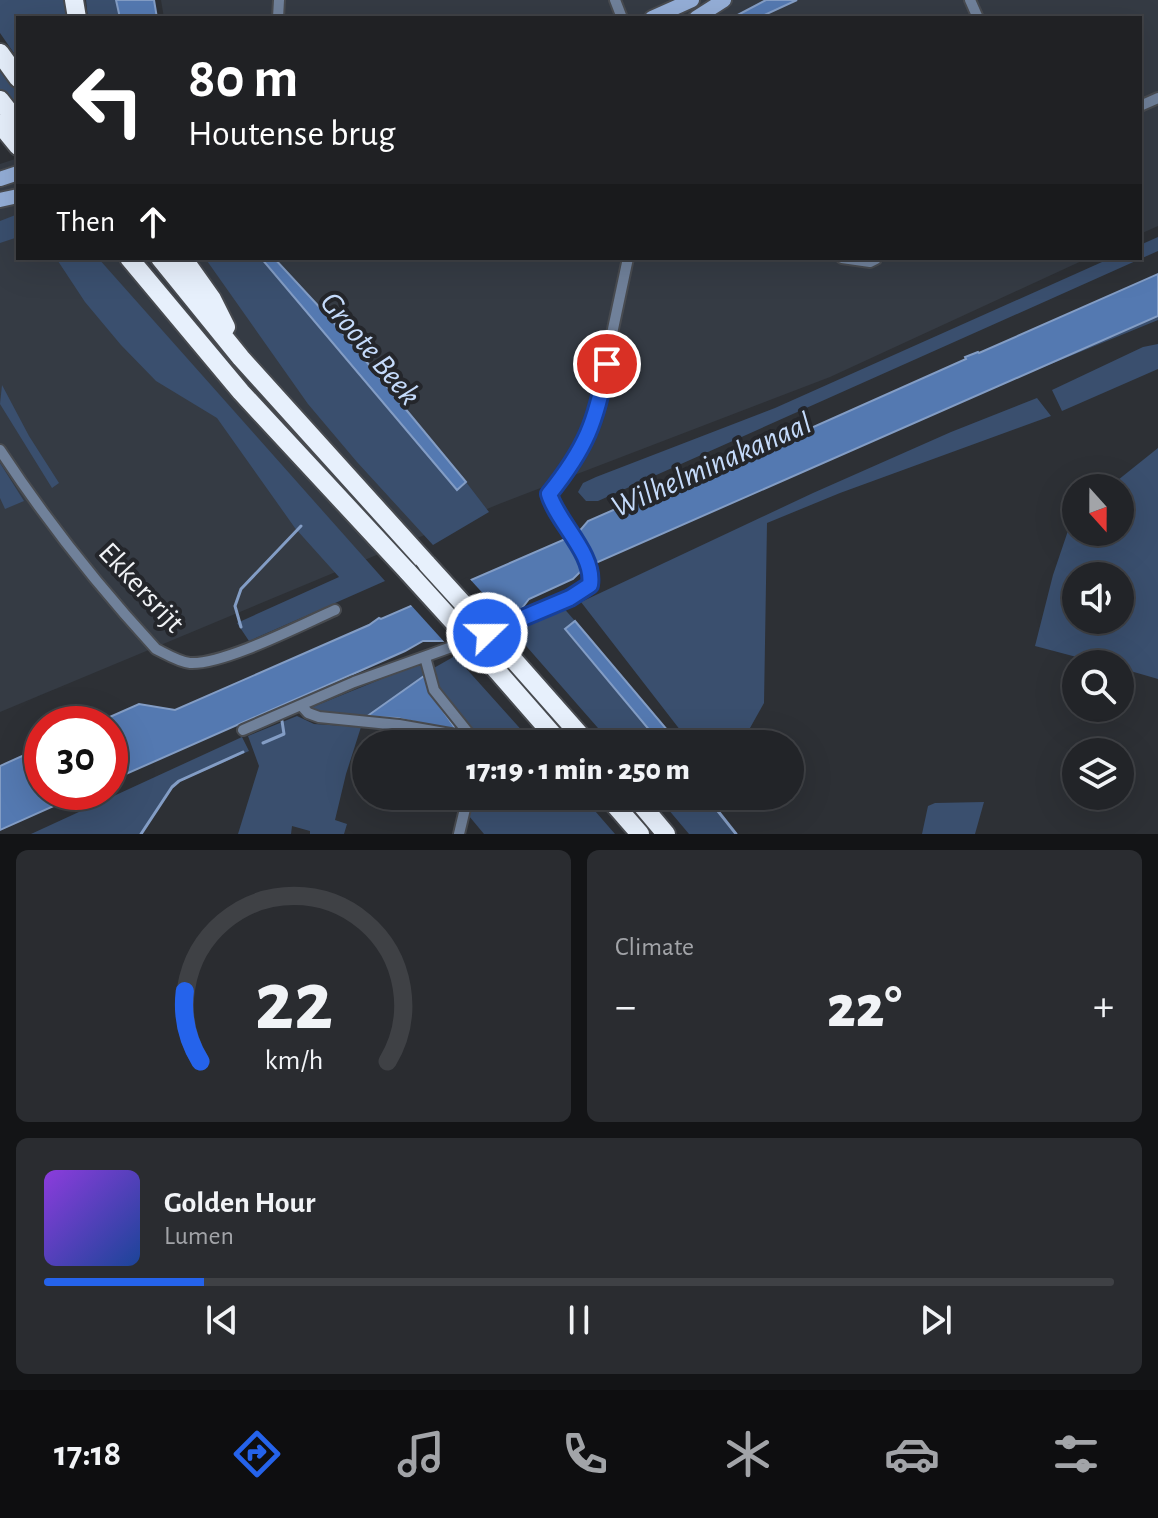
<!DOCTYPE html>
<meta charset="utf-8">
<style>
:root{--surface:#222428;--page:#2a2c30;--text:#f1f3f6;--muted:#a2a4a8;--line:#3f4145;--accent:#2563eb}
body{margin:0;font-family:"Alegreya Sans",sans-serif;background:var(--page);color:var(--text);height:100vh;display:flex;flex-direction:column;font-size:30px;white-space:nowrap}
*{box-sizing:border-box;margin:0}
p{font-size:26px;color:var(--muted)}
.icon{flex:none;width:44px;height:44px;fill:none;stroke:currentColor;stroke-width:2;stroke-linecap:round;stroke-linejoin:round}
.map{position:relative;height:834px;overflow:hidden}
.panel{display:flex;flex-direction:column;gap:16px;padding:16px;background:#131416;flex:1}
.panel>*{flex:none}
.hud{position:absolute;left:16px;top:16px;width:1126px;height:244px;border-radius:0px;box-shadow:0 8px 32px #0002,0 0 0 2px var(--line);background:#202124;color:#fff;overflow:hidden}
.needle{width:52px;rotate:159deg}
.fabs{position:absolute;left:1062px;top:474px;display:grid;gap:16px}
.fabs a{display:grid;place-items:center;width:72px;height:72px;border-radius:50%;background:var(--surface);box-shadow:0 8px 32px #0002,0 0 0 2px var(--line);font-size:40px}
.speed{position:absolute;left:24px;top:706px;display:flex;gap:16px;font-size:40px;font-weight:700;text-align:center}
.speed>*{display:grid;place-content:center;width:104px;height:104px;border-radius:50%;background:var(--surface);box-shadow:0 8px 32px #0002,0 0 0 2px var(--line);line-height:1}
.speed .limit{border:12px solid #d22;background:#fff;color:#111}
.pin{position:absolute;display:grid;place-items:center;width:68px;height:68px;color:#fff;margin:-34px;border:4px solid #fff;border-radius:50%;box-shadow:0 2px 8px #0007}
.me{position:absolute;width:88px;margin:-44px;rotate:68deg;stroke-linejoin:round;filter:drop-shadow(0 0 6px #0008)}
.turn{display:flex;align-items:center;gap:28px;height:168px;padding:0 40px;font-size:36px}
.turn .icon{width:104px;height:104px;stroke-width:2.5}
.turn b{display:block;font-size:56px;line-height:68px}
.then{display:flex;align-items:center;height:76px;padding:0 40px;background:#0003;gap:16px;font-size:30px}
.big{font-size:60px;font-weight:800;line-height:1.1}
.panel .card{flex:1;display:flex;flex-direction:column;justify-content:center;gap:12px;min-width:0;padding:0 28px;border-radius:12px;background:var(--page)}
.panel .dial{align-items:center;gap:0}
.dial svg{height:208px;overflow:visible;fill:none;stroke:var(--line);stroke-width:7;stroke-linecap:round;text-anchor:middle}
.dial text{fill:var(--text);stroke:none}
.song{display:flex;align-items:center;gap:24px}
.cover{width:96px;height:96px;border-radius:12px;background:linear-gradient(135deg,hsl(270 70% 55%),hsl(220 70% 35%))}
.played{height:8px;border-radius:4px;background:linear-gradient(90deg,var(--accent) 15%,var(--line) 15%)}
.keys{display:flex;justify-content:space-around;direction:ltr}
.heat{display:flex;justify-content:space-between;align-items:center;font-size:44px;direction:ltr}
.panel .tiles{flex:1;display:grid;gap:16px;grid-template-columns:1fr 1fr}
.card:last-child{grid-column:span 2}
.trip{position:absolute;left:352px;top:730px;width:452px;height:80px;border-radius:40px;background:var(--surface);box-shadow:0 8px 32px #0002,0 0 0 2px var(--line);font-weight:800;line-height:80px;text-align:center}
.tabs{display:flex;height:128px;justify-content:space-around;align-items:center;background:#0e0e10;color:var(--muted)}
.tabs .icon{width:56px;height:56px}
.tabs .selected{color:var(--accent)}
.tabs b{font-size:36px;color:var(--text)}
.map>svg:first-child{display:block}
.built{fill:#353b44}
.green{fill:#3a4f6e;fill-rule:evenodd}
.water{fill:#5479b1;stroke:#839dc5;stroke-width:2}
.pier{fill:#2d3035}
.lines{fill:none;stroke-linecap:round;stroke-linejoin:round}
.stream{stroke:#839dc5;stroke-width:3}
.minor-casing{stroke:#484b50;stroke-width:14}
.secondary-casing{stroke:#484b50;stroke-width:18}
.motorway-casing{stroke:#484b50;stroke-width:22}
.minor{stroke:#70819a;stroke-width:10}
.secondary{stroke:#94aed7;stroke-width:14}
.motorway{stroke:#e7f0fc;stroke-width:18}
.motorway-bridge-casing{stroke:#484b50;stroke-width:22;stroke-linecap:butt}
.motorway-bridge{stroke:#e7f0fc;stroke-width:18}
.route-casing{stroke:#184099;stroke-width:20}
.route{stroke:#2563eb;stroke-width:14}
.labels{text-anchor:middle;stroke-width:8;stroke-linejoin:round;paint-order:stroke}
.street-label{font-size:30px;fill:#f0f2f5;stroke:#24262b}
.water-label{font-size:32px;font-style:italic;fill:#c5dbfb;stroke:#24262b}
</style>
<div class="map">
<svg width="1158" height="834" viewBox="0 0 1158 834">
<rect width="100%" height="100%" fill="#2d3035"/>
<path class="built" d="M161,0H1158V226L1140,234V18H164Z
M18,158V258H1088L830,377L499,504L0,712V164Z"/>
<path class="green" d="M0,0H68L71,18H18V59L0,33Z
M86,0H116L120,18H88Z
M0,60L18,86V112L0,89Z
M18,214V237L0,243V221Z
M1158,237V251L598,501H586L578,492L583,483L596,477L775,408L1111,258H1140V245Z
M56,258H98L385,581L249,641L237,623L339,577L295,528L217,418L156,381L121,345L85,302Z
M205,258H261L457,489L466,482L489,512L433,545L357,462L308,404Z
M1158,316V320L990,389Z
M1158,344V369L1062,411L1052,390L1143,347Z
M2,385L29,436L59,483L52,488L0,404Z
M1037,398L1051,416L840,493L767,523L764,703L741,744H691L581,602L813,493L951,432Z
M1158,448V679L1120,668V664H1103L1035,646L1053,575L1073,516L1076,514V532H1120V488H1108ZM1076,576H1120V620H1076Z
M0,463L24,501L5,509L0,498Z
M561,605L575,621L565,630L661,744H612L513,631C530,624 544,612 561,605Z
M455,656L534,744H481L468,724L436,687L432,669Z
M416,665L421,666L424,676L366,717L317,713L310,708Z
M297,716L314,724L361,727L346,774L335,820L347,824L344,834H310V831L292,826L291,834H238L259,766L248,736Z
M242,737L249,751L174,784L141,834H31Z
M474,796H582L615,834H484L469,816Z
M657,796H704L734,834H689Z
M984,802L975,834H922L928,806L935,803Z"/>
<path class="water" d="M116,0H154L157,18H120Z
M766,0H797L758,18H732Z
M261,258H274L336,325L466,482L457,490Z
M1158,274V316L584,568L573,579L529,599L519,612L450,641H423L405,651L110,781V724H94L139,704L175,710L369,625L379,618L381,619L577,534L588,521L687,478L735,462L966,359L965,357L978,352L979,353Z
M575,621L679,744H661L565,629Z
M424,676L436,701L458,732L397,718L366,717Z
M42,747V766L31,773L33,775L42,771V792H85L0,830V766Z"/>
<path class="pier" d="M468,577L508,621L448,646L409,603Z"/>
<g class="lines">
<path class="stream" d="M241,627L235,606L241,589L301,526
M263,743L284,734L282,721
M706,796L736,834
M141,834L172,787L179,781L243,752"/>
<g class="minor-casing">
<path id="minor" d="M615,0L622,18
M970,0L978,18
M278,18L279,0
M1140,106L1158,98
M842,258L870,262L876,259
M0,450C46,520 99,587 156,649C166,654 179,662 190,663C223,665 301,625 335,610
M486,633L570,598L590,585C595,554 557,522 549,494L585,444L594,419L628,258
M425,657L434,690L474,740
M301,705L308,713L319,717L399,725L473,738
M243,730L354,682L471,640
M459,834L468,796"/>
</g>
<g class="secondary-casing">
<path id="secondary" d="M652,18L692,0
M696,18L724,0
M0,179L18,173
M0,200L18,196"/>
</g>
<g class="motorway-casing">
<path id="motorway" d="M74,0L77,18
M0,53L18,78
M0,100L18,123
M0,124L18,146
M129,258L241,392L408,572
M160,258L241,358L427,564
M183,258L212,299L226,327
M497,641L588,744
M478,649L561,744
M607,796L640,834
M634,796L666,834"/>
</g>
<use href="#minor" class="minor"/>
<use href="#secondary" class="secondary"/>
<use href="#motorway" class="motorway"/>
<g class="motorway-bridge-casing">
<path id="motorway-bridge" d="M427,564L497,641
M408,572L478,649"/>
</g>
<use href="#motorway-bridge" class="motorway-bridge"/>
</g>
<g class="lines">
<g class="route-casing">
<path id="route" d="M487,633L570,598L590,585C595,554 557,522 549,494C586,448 596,422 607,364"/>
</g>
<use href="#route" class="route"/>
</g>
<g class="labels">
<g class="street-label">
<text transform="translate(142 587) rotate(47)" y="10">Ekkersrijt</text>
</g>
<g class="water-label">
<text transform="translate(371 348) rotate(50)" y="11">Groote Beek</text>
<text transform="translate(711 464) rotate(-24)" y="11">Wilhelminakanaal</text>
</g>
</g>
</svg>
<div class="fabs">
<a><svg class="needle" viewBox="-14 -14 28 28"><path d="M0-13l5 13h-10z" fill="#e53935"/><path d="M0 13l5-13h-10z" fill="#a2a4a8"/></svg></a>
<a><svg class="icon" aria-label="sound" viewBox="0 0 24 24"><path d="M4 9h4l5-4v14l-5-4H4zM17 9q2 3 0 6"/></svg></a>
<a><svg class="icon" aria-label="search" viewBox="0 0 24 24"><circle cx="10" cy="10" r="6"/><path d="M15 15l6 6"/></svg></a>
<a><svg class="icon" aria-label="layers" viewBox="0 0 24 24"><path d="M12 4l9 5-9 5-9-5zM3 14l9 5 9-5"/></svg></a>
</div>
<div class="speed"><div class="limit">30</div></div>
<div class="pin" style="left:607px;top:364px;background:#d93025"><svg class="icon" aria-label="arrive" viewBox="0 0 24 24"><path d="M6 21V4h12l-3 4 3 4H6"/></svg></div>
<svg class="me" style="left:487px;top:633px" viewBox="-20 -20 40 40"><circle r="17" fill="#2563eb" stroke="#fff" stroke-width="3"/><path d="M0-11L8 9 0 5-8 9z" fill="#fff"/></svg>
<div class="trip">17:19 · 1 min · 250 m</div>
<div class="hud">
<div class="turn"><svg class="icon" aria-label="left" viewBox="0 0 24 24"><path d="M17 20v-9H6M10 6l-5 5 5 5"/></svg><div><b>80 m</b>Houtense brug</div></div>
<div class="then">Then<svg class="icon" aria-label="ahead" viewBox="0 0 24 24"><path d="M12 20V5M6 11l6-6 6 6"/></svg></div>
</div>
</div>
<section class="panel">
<div class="tiles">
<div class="card dial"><svg viewBox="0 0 100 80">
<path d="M14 69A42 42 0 1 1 86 69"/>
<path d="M14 69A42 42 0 0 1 8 42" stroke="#2563eb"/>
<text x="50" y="56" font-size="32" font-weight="700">22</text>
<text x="50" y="72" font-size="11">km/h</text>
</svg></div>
<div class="card"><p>Climate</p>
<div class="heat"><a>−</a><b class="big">22°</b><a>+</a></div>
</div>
<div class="card">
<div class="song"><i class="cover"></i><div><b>Golden Hour</b><p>Lumen</p></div></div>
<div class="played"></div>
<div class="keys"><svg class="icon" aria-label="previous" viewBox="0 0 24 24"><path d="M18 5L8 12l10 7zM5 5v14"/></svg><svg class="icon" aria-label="pause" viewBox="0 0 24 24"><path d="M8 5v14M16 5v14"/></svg><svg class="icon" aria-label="next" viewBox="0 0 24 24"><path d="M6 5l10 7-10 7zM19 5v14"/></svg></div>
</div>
</div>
</section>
<nav class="tabs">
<b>17:18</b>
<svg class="icon selected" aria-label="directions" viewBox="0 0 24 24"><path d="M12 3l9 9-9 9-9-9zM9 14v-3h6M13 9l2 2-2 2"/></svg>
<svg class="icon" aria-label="music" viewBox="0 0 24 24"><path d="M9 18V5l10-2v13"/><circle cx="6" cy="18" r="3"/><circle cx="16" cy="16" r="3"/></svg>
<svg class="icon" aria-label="phone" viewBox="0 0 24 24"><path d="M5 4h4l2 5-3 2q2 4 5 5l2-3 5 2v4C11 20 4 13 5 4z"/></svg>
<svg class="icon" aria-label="climate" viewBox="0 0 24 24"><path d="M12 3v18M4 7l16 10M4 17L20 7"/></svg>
<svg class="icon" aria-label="car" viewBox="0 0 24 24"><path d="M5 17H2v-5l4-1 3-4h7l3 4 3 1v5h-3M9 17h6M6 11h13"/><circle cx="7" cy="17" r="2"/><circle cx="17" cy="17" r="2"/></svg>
<svg class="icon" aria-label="filters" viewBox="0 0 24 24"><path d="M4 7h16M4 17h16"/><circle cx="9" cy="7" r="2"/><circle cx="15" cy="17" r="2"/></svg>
</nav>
